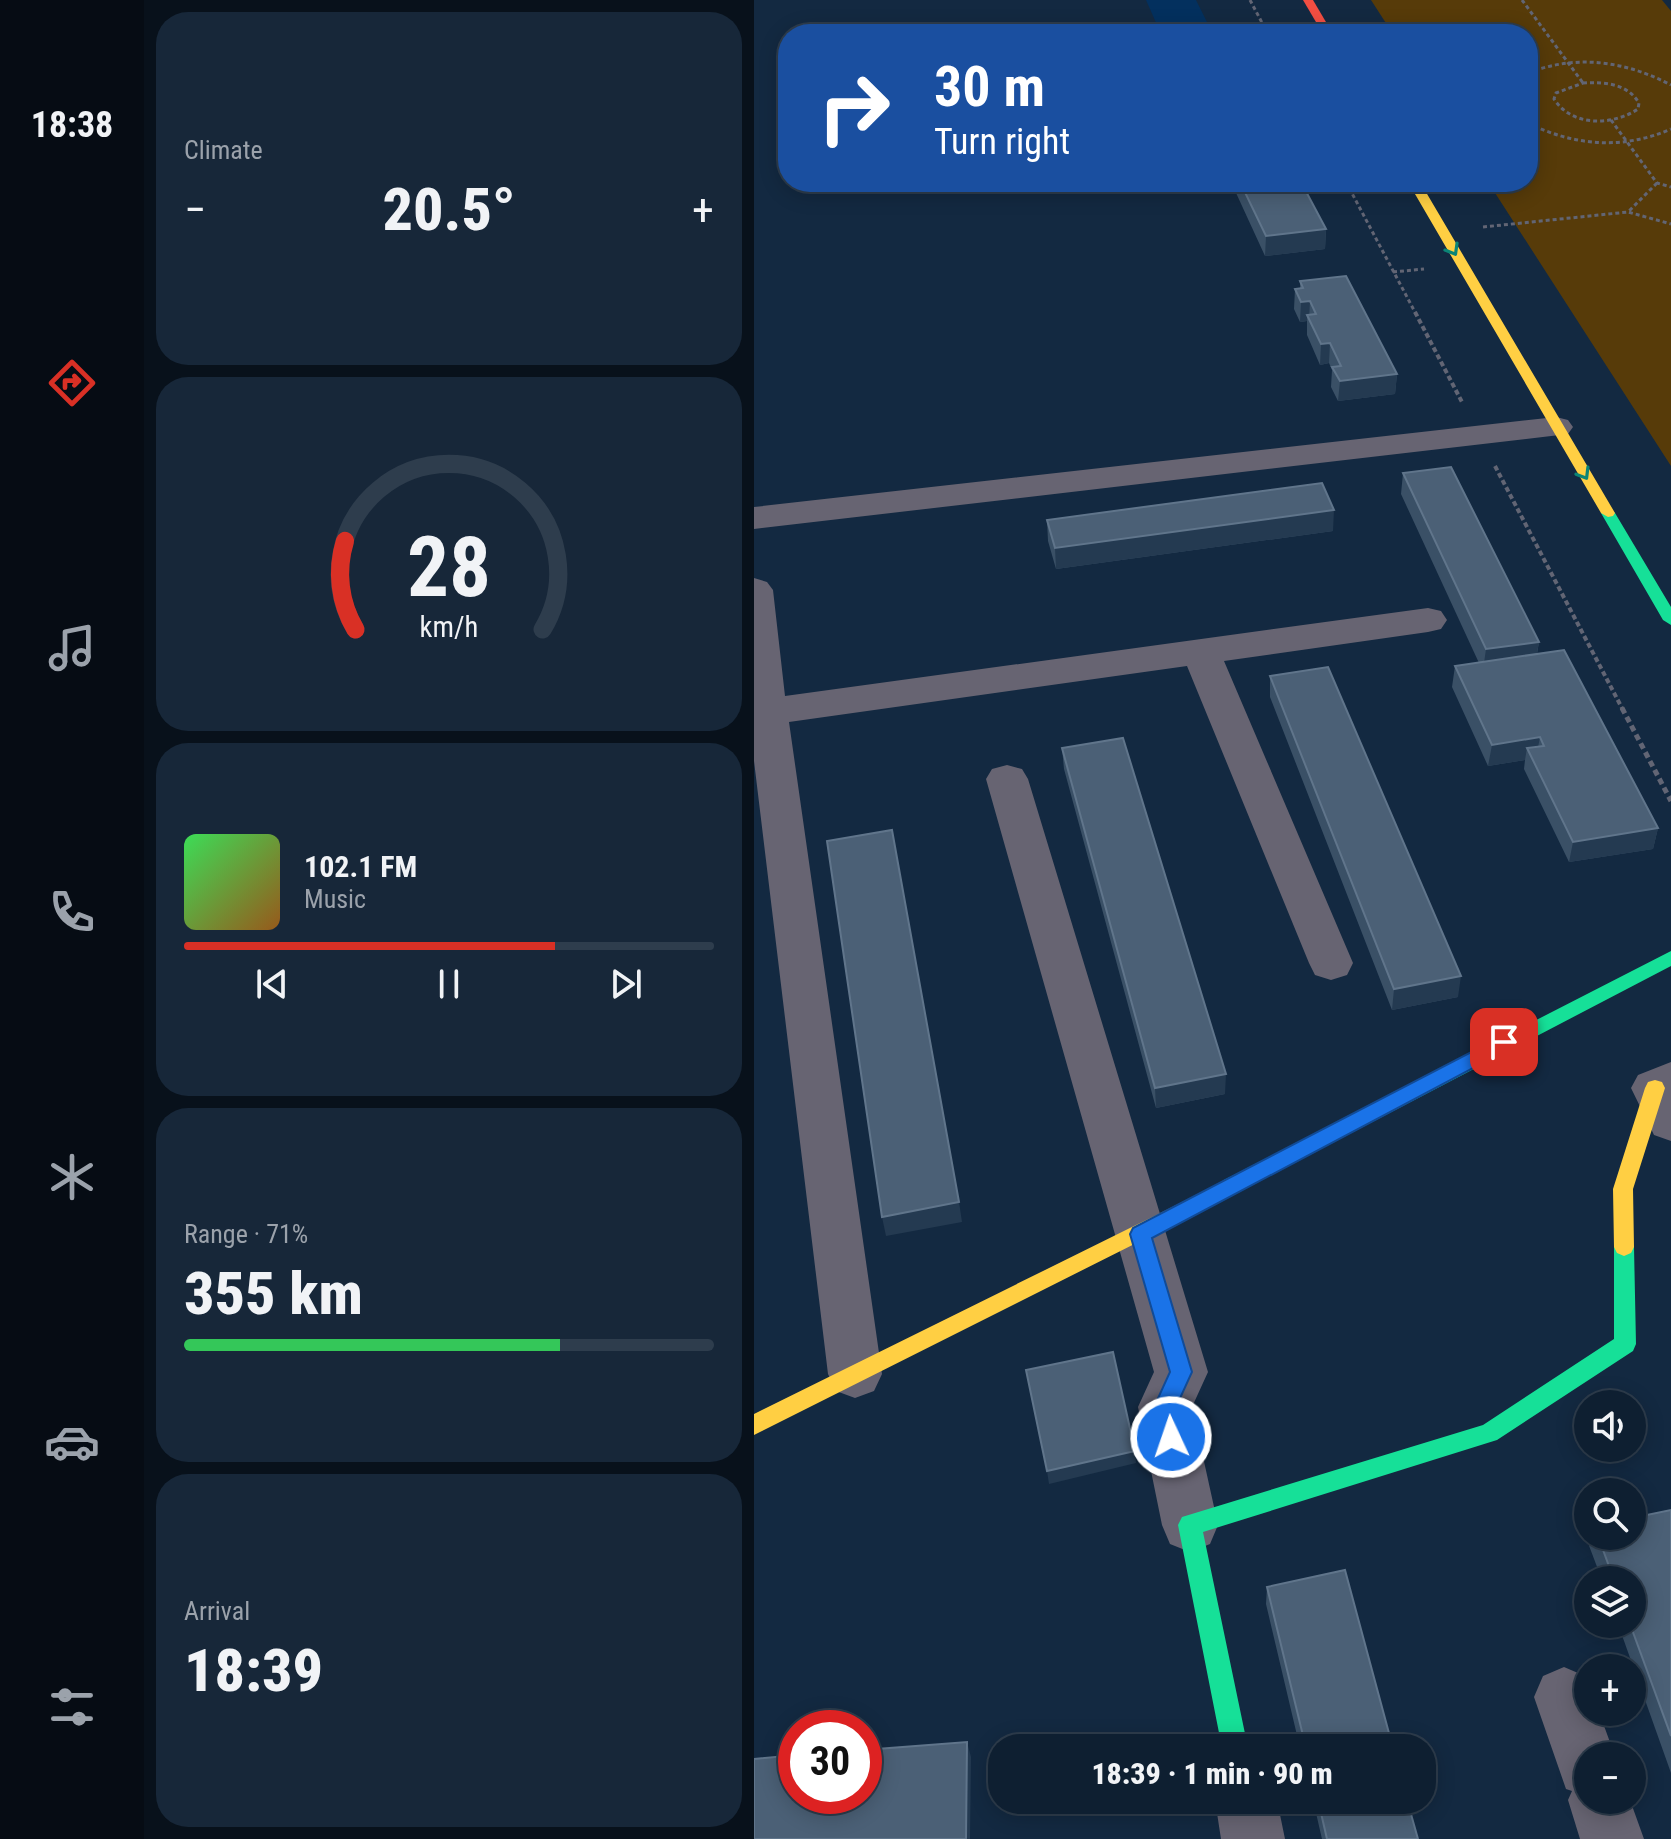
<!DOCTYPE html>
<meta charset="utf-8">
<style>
:root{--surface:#0e1f31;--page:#172739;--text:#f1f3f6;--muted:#9ba2ab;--line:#2e3d4d;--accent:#d93025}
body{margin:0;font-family:"Roboto Condensed",sans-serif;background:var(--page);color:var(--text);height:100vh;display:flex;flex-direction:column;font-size:30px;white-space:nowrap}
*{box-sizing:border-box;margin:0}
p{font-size:26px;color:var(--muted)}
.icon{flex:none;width:44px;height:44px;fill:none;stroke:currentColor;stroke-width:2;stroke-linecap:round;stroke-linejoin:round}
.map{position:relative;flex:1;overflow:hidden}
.panel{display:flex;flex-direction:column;gap:12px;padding:12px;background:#08111b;width:610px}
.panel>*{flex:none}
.guide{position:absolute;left:24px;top:24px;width:760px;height:168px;border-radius:32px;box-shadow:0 4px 20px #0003,0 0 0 2px var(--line);background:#1a4fa0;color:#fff;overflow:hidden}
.controls{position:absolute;left:820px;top:1390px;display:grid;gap:16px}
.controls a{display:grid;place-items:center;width:72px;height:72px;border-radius:50%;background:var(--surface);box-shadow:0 4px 20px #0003,0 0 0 2px var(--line);font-size:40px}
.speed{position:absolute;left:24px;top:1710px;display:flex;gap:16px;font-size:40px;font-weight:700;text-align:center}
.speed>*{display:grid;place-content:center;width:104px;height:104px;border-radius:50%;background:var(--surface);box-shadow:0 4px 20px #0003,0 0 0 2px var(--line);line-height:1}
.speed .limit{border:12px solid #d22;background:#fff;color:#111}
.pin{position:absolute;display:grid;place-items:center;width:68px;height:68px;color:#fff;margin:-34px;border-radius:16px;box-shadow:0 4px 12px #0006}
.me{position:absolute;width:88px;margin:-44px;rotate:357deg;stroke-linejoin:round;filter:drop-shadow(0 0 6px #0008)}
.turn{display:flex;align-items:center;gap:28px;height:168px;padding:0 24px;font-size:36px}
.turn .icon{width:104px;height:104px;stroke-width:2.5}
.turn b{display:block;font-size:56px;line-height:68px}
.big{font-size:60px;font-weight:800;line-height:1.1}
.panel .card{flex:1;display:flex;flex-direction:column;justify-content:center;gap:12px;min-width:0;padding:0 28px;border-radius:32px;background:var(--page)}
.panel .dial{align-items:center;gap:0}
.dial svg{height:208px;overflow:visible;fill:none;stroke:var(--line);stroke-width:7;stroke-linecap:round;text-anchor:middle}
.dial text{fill:var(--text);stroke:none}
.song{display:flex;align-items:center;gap:24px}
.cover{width:96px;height:96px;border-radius:12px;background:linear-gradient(135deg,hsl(130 70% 55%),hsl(30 70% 35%))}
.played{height:8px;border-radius:4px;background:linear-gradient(90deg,var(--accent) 70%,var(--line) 70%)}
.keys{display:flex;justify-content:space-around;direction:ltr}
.heat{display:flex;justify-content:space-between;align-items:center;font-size:44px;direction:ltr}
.charge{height:12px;border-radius:6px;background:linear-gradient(90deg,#34c759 71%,var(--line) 0)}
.trip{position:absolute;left:234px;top:1734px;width:448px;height:80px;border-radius:32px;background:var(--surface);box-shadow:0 4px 20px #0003,0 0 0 2px var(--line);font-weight:800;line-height:80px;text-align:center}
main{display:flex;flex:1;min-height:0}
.menu{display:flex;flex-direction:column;width:144px;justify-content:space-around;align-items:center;background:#060c14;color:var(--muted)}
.menu .icon{width:56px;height:56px}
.menu .current{color:var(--accent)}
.menu b{font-size:36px;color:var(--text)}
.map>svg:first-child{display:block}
.built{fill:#03305e}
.green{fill:#573b09}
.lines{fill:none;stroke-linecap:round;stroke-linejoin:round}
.path-far2{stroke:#626574;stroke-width:3;stroke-dasharray:4 3;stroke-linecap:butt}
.path-far1{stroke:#626574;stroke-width:4;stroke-dasharray:5 3;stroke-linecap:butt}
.path{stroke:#626574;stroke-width:5;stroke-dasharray:6 4;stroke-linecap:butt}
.street{fill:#676472;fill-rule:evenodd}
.fast{fill:#16e098;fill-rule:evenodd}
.slow{fill:#ffcf43;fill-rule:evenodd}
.jam{fill:#f24e42;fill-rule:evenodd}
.wall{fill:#3a5066}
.shaded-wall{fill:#243a51}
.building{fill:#4b6076;stroke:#60758b;stroke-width:2}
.oneway{stroke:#0b8476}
.route{fill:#1a73e8;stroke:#114b97;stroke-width:2}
</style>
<main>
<nav class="menu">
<b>18:38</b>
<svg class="icon current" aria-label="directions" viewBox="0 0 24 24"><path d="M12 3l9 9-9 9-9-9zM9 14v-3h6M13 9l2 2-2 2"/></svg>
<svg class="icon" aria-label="music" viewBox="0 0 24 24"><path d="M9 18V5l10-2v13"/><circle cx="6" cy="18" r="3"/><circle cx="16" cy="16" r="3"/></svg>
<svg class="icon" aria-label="phone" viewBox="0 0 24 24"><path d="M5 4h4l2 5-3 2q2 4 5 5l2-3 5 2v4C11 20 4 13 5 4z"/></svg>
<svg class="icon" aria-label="climate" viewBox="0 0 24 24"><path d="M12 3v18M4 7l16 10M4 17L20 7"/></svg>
<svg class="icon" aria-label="car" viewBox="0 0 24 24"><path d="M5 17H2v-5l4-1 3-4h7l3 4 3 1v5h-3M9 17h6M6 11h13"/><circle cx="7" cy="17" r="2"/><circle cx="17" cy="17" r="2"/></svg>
<svg class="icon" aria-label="filters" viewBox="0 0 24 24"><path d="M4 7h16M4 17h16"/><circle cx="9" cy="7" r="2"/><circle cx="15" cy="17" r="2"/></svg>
</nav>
<section class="panel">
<div class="card"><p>Climate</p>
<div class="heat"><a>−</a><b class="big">20.5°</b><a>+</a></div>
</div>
<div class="card dial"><svg viewBox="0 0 100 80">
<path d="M14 69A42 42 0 1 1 86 69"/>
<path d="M14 69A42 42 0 0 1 10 35" stroke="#d93025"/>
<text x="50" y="56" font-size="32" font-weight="700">28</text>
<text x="50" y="72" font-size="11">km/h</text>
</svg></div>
<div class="card">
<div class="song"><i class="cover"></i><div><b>102.1 FM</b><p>Music</p></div></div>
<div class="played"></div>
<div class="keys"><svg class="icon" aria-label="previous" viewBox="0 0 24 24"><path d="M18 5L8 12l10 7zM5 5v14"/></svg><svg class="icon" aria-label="pause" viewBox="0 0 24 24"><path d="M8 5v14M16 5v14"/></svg><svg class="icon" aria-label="next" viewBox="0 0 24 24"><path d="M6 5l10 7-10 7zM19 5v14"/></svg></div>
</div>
<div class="card"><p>Range · 71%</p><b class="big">355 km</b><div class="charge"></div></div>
<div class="card"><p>Arrival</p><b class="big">18:39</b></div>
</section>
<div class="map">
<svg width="917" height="1839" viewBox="0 0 917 1839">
<rect width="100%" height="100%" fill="#132941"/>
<path class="built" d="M392,0H442L459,34H407Z"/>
<path class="green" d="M617,0H908L917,11V466L734,182H774V34H639Z"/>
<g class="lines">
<path class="path-far2" d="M496,0L514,34
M768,0L829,83
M774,73C823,54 871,61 917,85
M829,83C850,82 873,83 885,103L884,109C858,126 818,127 800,99L802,93Z
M857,120L903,183L917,187
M774,123C820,146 869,150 917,129
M592,182L662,314
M903,183L874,212L917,224
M729,227L874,212
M639,272L670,269"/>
<path class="path-far1" d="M661,312L709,404
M741,466L869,710"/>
<path class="path" d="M868,708L917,801"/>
<path class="street" d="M802,417L814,420L819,427L814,434L0,529V507Z
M0,578L13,582L19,590L31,696L674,608L687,611L693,620L687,629L674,632L470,661L599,963L593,975L577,980L561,975L555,963L433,666L35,722L128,1374L120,1391L101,1398L82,1391L74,1374L0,761Z
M253,765L268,769L274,779L454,1372L438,1407L464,1525L456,1544L436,1552L416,1544L408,1525L384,1407L400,1372L232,779L238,769Z
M917,1062V1141L900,1135L877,1088L884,1075Z
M810,1667L831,1676L834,1712H845L861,1756H834V1800H876L890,1839H826L814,1800L818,1791L812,1789L780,1697L789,1676Z
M461,1800H523L531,1839H467Z"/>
<path class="fast" d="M854,509L861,513L917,607V625L909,620L847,513Z
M917,951V966L484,1192L477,1194L470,1192L467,1186L470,1180Z
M870,1238L877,1241L880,1247L882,1344L879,1351L743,1440L449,1532L494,1748H468L424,1525L428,1517L729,1425L860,1339V1247L863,1241Z"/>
<path class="slow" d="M654,182H666L861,513L859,516L854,517L847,513Z
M901,1080L908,1082L911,1088L879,1189L880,1247L877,1253L870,1256L863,1253L860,1247L859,1189L891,1088L894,1082Z
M477,1178L484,1180L487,1186L484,1192L0,1435V1414Z"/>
<path class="jam" d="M549,0H559L579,34H569Z"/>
</g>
<path class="wall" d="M477,182H547L572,229L571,249L511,256Z
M546,281L643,374L641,394L584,401L577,387L578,370L575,363L566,365L553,335V321L546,322L540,309L541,289L546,288Z
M649,473L785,642L783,654L904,828L899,849L815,862L770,769L771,760L734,766L698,687L701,666L725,663L647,494Z
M293,520L579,531L302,569L294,541Z
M516,676L704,997L638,1010L516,697Z
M308,748L471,1094L402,1108L310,769Z
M917,1510V1773L864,1624H878V1580H848L834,1543L837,1536H878Z
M513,1587L639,1748H546L512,1604Z
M559,1800H653L664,1839H568Z"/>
<path class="shaded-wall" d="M572,229L571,249L511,256L512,236Z
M556,301L555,319L553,315V321L546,322L547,302Z
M576,343L575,363L566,365L567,344Z
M643,374L641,394L584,401L586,381Z
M580,510L579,531L302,569L301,548Z
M785,642L781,663L729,670L732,649Z
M786,737L782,758L773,748L771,760L734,766L738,745Z
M904,828L899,849L815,862L819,842Z
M707,976L704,997L638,1010L640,989Z
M472,1074L471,1094L402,1108L401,1088Z
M205,1202L208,1222L132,1236L128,1217Z
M381,1451L382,1463L295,1484L293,1471Z
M213,1742L217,1757L216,1839H212Z"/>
<path class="building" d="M486,182H547L572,229L512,236Z
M592,276L643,374L586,381L578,367L587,366L576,343L567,344L553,315L562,314L556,301L547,302L541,289L549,288L546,281Z
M697,467L785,642L732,649L649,473Z
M568,483L580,510L301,548L293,520Z
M810,650L904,828L819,842L773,748L790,746L786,737L738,745L701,666Z
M574,667L707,976L640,989L516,676Z
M369,738L472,1074L401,1088L308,748Z
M138,830L205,1202L128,1217L73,841Z
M359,1352L381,1451L293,1471L272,1370Z
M917,1510V1736L876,1624H878V1580H860L844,1536H878V1518Z
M591,1570L639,1748H552L513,1587Z
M213,1742L212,1839H0V1759L42,1755V1796H110V1750Z
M564,1800H653L664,1839H573Z"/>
<defs><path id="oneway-chevron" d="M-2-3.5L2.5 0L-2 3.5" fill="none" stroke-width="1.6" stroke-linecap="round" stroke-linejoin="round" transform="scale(2)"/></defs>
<g class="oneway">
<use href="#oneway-chevron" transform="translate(699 250) rotate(60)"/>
<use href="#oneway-chevron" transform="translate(830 474) rotate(59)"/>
</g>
<path class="route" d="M750,1035L757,1037L760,1042L757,1048L398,1238L438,1372L422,1407L429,1437L425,1444L417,1447L409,1444L400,1407L416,1372L376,1234L379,1228Z"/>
</svg>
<div class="controls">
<a><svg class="icon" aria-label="sound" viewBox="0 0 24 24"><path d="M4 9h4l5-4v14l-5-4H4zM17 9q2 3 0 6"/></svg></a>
<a><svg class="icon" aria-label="search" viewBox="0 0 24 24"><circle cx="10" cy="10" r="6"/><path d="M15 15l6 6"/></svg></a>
<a><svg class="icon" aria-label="layers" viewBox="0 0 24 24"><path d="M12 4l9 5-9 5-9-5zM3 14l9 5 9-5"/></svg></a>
<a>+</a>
<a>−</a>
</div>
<div class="speed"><div class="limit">30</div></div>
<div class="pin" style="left:750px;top:1042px;background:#d93025"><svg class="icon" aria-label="arrive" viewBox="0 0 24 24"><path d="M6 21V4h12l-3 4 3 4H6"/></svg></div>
<svg class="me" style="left:417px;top:1437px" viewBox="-20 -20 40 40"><circle r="17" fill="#1a73e8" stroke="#fff" stroke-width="3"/><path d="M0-11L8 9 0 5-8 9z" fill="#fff"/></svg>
<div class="trip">18:39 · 1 min · 90 m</div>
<div class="guide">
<div class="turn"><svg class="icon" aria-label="right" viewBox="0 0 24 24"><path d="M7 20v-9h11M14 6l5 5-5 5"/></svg><div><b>30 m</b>Turn right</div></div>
</div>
</div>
</main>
